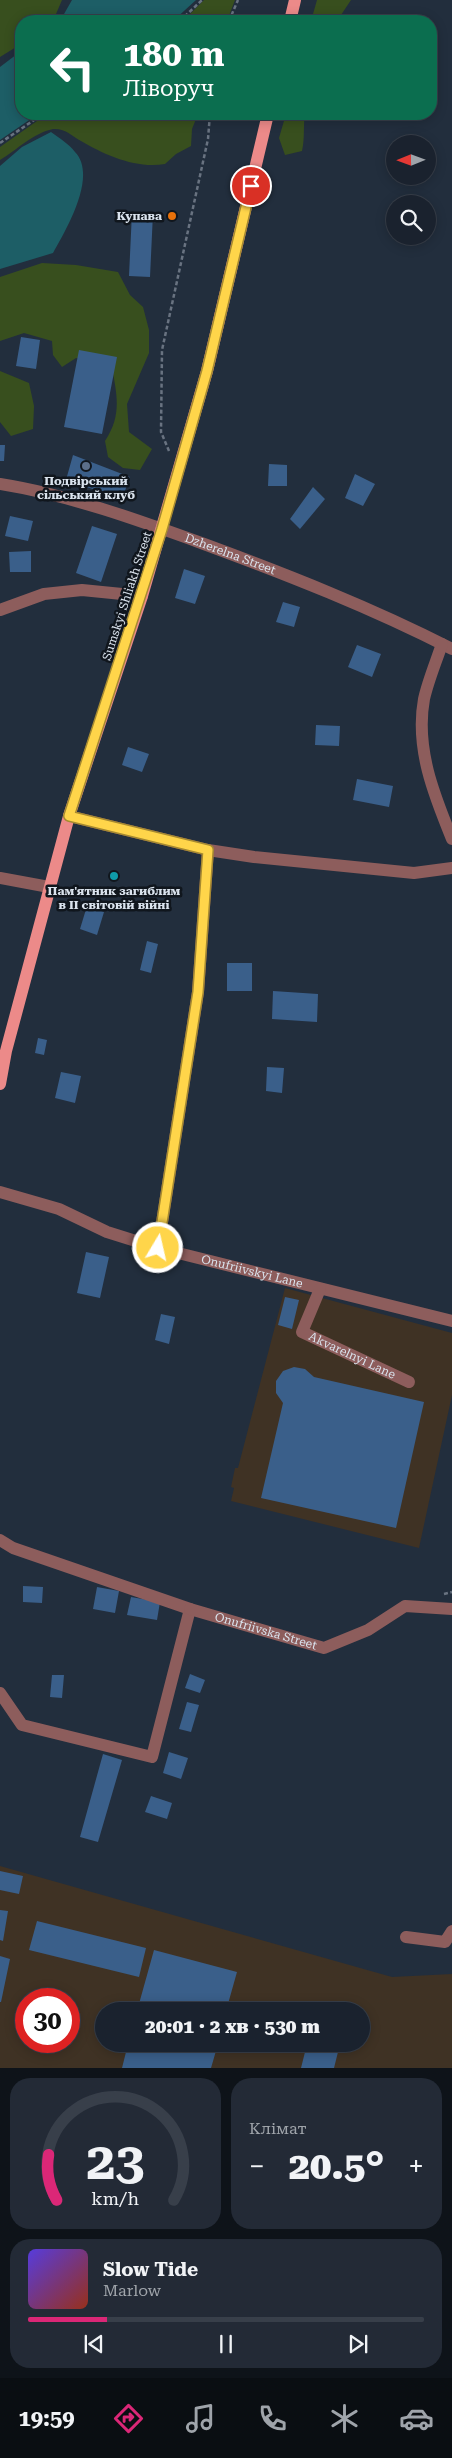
<!DOCTYPE html>
<html lang="uk">
<meta charset="utf-8">
<style>
:root{--surface:#1a222e;--page:#232a36;--text:#f1f3f6;--muted:#9fa4aa;--line:#383f4a;--accent:#db2777}
body{margin:0;font-family:"Roboto Serif",serif;background:var(--page);color:var(--text);height:100vh;display:flex;flex-direction:column;font-size:19px;white-space:nowrap}
*{box-sizing:border-box;margin:0}
p{font-size:16px;color:var(--muted)}
.icon{flex:none;width:28px;height:28px;fill:none;stroke:currentColor;stroke-width:2;stroke-linecap:round;stroke-linejoin:round}
.map{position:relative;height:2068px;overflow:hidden}
.details{display:flex;flex-direction:column;gap:10px;padding:10px;background:#0e1319;flex:1}
.details>*{flex:none}
.hud{position:absolute;left:15px;top:15px;width:422px;height:105px;border-radius:20px;box-shadow:0 2px 12px #0003,0 0 0 1px var(--line);background:#0b6e4f;color:#fff;overflow:hidden}
.needle{width:32px;rotate:269deg}
.fabs{position:absolute;left:386px;top:135px;display:grid;gap:10px}
.fabs a{display:grid;place-items:center;width:50px;height:50px;border-radius:50%;background:var(--surface);box-shadow:0 2px 12px #0003,0 0 0 1px var(--line);font-size:25px}
.speed{position:absolute;left:15px;top:1988px;display:flex;gap:10px;font-size:25px;font-weight:700;text-align:center}
.speed>*{display:grid;place-content:center;width:65px;height:65px;border-radius:50%;background:var(--surface);box-shadow:0 2px 12px #0003,0 0 0 1px var(--line);line-height:1}
.speed .limit{border:8px solid #d22;background:#fff;color:#111}
.pin{position:absolute;display:grid;place-items:center;width:42px;height:42px;color:#fff;margin:-21px;border:2px solid #fff;border-radius:50%;box-shadow:0 1px 5px #0007}
.me{position:absolute;width:55px;margin:-28px;rotate:9deg;stroke-linejoin:round;filter:drop-shadow(0 0 4px #0008)}
.turn{display:flex;align-items:center;gap:18px;height:105px;padding:0 25px;font-size:22px}
.turn .icon{width:65px;height:65px;stroke-width:2.5}
.turn b{display:block;font-size:35px;line-height:42px}
.big{font-size:38px;font-weight:800;line-height:1.1}
.details .card{flex:1;display:flex;flex-direction:column;justify-content:center;gap:8px;min-width:0;padding:0 18px;border-radius:20px;background:var(--page)}
.details .dial{align-items:center;gap:0}
.dial svg{height:130px;overflow:visible;fill:none;stroke:var(--line);stroke-width:7;stroke-linecap:round;text-anchor:middle}
.dial text{fill:var(--text);stroke:none}
.song{display:flex;align-items:center;gap:15px}
.cover{width:60px;height:60px;border-radius:8px;background:linear-gradient(135deg,hsl(250 70% 55%),hsl(10 70% 35%))}
.played{height:5px;border-radius:2px;background:linear-gradient(90deg,var(--accent) 20%,var(--line) 20%)}
.keys{display:flex;justify-content:space-around;direction:ltr}
.heat{display:flex;justify-content:space-between;align-items:center;font-size:28px;direction:ltr}
.details .tiles{flex:1;display:grid;gap:10px;grid-template-columns:1fr 1fr}
.card:last-child{grid-column:span 2}
.trip{position:absolute;left:95px;top:2002px;width:275px;height:50px;border-radius:25px;background:var(--surface);box-shadow:0 2px 12px #0003,0 0 0 1px var(--line);font-weight:800;line-height:50px;text-align:center}
.tabs{display:flex;height:80px;justify-content:space-around;align-items:center;background:#0a0e12;color:var(--muted)}
.tabs .icon{width:35px;height:35px}
.tabs .current{color:var(--accent)}
.tabs b{font-size:22px;color:var(--text)}
.map>svg:first-child{display:block}
.industrial{fill:#3f3224;fill-rule:evenodd}
.green{fill:#384f1e}
.water{fill:#1d5e66}
.lines{fill:none;stroke-linecap:round;stroke-linejoin:round}
.stream{stroke:#1d5e66;stroke-width:4.5}
.building{fill:#3a5f8a}
.path{stroke:#697381;stroke-width:2.5;stroke-dasharray:4 2.5;stroke-linecap:butt}
.minor{stroke:#8d5d5c;stroke-width:12}
.major{stroke:#ec8a89;stroke-width:12}
.route-casing{stroke:#a68a30;stroke-width:12}
.route{stroke:#ffd54a;stroke-width:9}
.food-dot{fill:#e8710a;stroke:#10161d;stroke-width:2}
.service-dot{fill:#5c6f8a;stroke:#10161d;stroke-width:2}
.culture-dot{fill:#0f9aa8;stroke:#10161d;stroke-width:2}
.labels{text-anchor:middle;stroke-width:5;stroke-linejoin:round;paint-order:stroke}
.poi-label{font-size:12px;font-weight:bold;fill:#dae3ed;stroke:#10161d}
.street-label{font-size:12px;fill:#dae3ed;stroke:#10161d}
</style>
<div class="map">
<svg width="452" height="2068" viewBox="0 0 452 2068">
<rect width="100%" height="100%" fill="#222e3d"/>
<path class="industrial" d="M285,1288L452,1333V1395L419,1548L231,1501L234,1488L231,1487L235,1468H238Z
M0,1866L392,1977L452,1974V2068H0ZM26,1999H69V2041H26ZM104,2011H361V2044H104Z"/>
<path class="green" d="M0,0H62L53,21H21V44L0,57Z
M204,0H235L227,21H183Z
M317,0H351L337,21H311Z
M47,114H198L192,129L191,146L176,154L165,164C136,169 105,155 81,141C72,136 65,128 53,129C33,133 17,150 0,160V147Z
M286,114H305C303,127 305,138 302,151L285,155L279,138Z
M42,263L76,265L118,272L130,295L143,307L149,330V353L127,404L129,432L152,449L140,470L123,468L108,457L105,441C122,415 117,396 112,367L76,358L62,367L53,355L52,341L24,333L0,341V277Z
M0,371L29,383L34,406L33,429L11,436L0,422Z"/>
<path class="water" d="M72,0H196L173,21H60Z
M21,51V114H38L0,140V67Z
M51,132C59,138 69,144 75,152C98,176 66,230 53,253L0,269V166L22,147Z"/>
<g class="lines">
<path class="stream" d="M141,114L152,117L162,114"/>
</g>
<path class="building" d="M132,212L153,213L150,277L129,276Z
M21,337L40,340L36,369L16,366Z
M79,350L117,357L102,434L64,427Z
M0,445H5L4,461H0Z
M73,455L130,477L122,499L66,480Z
M269,464L287,465V486H268Z
M355,474L375,484L363,506L345,498Z
M313,487L325,499L300,529L290,519Z
M10,516L33,521L28,541L5,536Z
M92,526L117,534L101,582L76,573Z
M31,551V572H10L9,552Z
M184,569L205,576L195,604L175,598Z
M283,602L300,607L294,627L276,622Z
M357,645L381,654L372,677L348,667Z
M316,725L340,726L339,746L315,745Z
M128,747L149,754L142,772L122,765Z
M357,779L393,786L389,807L353,800Z
M87,906L104,912L97,935L80,929Z
M147,941L158,944L151,973L140,970Z
M227,963H252V991H227Z
M273,991L318,994L317,1022L272,1019Z
M38,1038L47,1040L44,1055L35,1053Z
M267,1067L284,1068L282,1093L266,1091Z
M61,1072L81,1076L75,1103L55,1098Z
M86,1252L109,1257L100,1298L77,1293Z
M285,1297L299,1300L292,1329L278,1325Z
M161,1314L175,1317L169,1344L155,1340Z
M294,1367L305,1369L314,1377L424,1402L396,1528L261,1498L283,1403L276,1393V1381L283,1371Z
M23,1586L43,1587L42,1603L23,1602Z
M97,1587L119,1591L115,1613L93,1609Z
M131,1597L160,1602L157,1620L127,1615Z
M190,1674L205,1680L200,1693L185,1688Z
M52,1675H64L62,1698L50,1697Z
M187,1702L199,1705L191,1732L179,1729Z
M169,1752L188,1758L181,1779L163,1773Z
M103,1754L122,1760L98,1842L80,1837Z
M151,1796L172,1803L167,1819L145,1812Z
M0,1871L23,1876L19,1894L0,1890Z
M0,1910L8,1911L3,1941L0,1940Z
M37,1921L146,1948L139,1977L29,1950Z
M154,1950L237,1972L226,2011H137Z
M0,1956L10,1959L1,2002H0Z
M128,2044H218L211,2068H122Z
M307,2044H340L334,2068H301Z"/>
<g class="lines">
<path class="path" d="M180,21L202,0
M229,21L238,0
M0,143L43,114
M169,451L161,432L162,350L208,139L210,114
M444,1594L452,1592"/>
<g class="minor">
<path id="s1" d="M0,484C69,495 138,520 204,544C288,575 372,608 452,649"/>
<path d="M0,610L44,594L82,590L142,596"/>
<path d="M442,644C436,662 428,681 424,699C415,748 434,795 452,839"/>
<path d="M69,816L208,850L254,857L414,873L452,868"/>
<path d="M0,878L49,887"/>
<path id="s2" d="M0,1192L59,1209L107,1232L158,1248L452,1321"/>
<path d="M158,1248L198,992L208,850"/>
<path id="s3" d="M320,1289L302,1332L409,1382"/>
<path d="M0,1540L13,1548L190,1609L152,1757L22,1725L0,1693"/>
<path id="s4" d="M190,1609L324,1648L368,1630L405,1606L452,1609"/>
<path d="M406,1937L445,1942L452,1931"/>
</g>
<path class="major" d="M290,21L295,0
M0,1084L6,1051L69,816L142,596L207,371L268,114"/>
</g>
<g class="lines">
<g class="route-casing">
<path id="route" d="M158,1248L198,992L208,850L69,816L162,529L207,371L251,186"/>
</g>
<use href="#route" class="route"/>
</g>
<circle class="food-dot" cx="172" cy="216" r="5"/>
<circle class="service-dot" cx="86" cy="466" r="5"/>
<circle class="culture-dot" cx="114" cy="876" r="5"/>
<g class="labels">
<g class="poi-label">
<text x="162" y="220" text-anchor="end">Купава</text>
<text x="86" y="485">Подвірський<tspan x="86" dy="14">сільський клуб</tspan></text>
<text x="114" y="895">Пам'ятник загиблим<tspan x="114" dy="14">в II світовій війні</tspan></text>
</g>
<g class="street-label">
<text dy="4" stroke="none"><textPath href="#s1" startOffset="241">Dzherelna Street</textPath></text>
<text transform="translate(127 596) rotate(-72)" y="4">Sumskyi Shliakh Street</text>
<text dy="4" stroke="none"><textPath href="#s2" startOffset="265">Onufriivskyi Lane</textPath></text>
<text dy="4" stroke="none"><textPath href="#s3" startOffset="102">Akvarelnyi Lane</textPath></text>
<text dy="4" stroke="none"><textPath href="#s4" startOffset="79">Onufriivska Street</textPath></text>
</g>
</g>
</svg>
<div class="fabs">
<a><svg class="needle" viewBox="-14 -14 28 28"><path d="M0-13l5 13h-10z" fill="#e53935"/><path d="M0 13l5-13h-10z" fill="#9fa4aa"/></svg></a>
<a><svg class="icon" aria-label="search" viewBox="0 0 24 24"><circle cx="10" cy="10" r="6"/><path d="M15 15l6 6"/></svg></a>
</div>
<div class="speed"><div class="limit">30</div></div>
<div class="pin" style="left:251px;top:186px;background:#d93025"><svg class="icon" aria-label="arrive" viewBox="0 0 24 24"><path d="M6 21V4h12l-3 4 3 4H6"/></svg></div>
<svg class="me" style="left:158px;top:1248px" viewBox="-20 -20 40 40"><circle r="17" fill="#ffd54a" stroke="#fff" stroke-width="3"/><path d="M0-11L8 9 0 5-8 9z" fill="#fff"/></svg>
<div class="trip">20:01 · 2 хв · 530 m</div>
<div class="hud">
<div class="turn"><svg class="icon" aria-label="left" viewBox="0 0 24 24"><path d="M17 20v-9H6M10 6l-5 5 5 5"/></svg><div><b>180 m</b>Ліворуч</div></div>
</div>
</div>
<section class="details">
<div class="tiles">
<div class="card dial"><svg viewBox="0 0 100 80">
<path d="M14 69A42 42 0 1 1 86 69"/>
<path d="M14 69A42 42 0 0 1 9 41" stroke="#db2777"/>
<text x="50" y="56" font-size="32" font-weight="700">23</text>
<text x="50" y="72" font-size="11">km/h</text>
</svg></div>
<div class="card"><p>Клімат</p>
<div class="heat"><a>−</a><b class="big">20.5°</b><a>+</a></div>
</div>
<div class="card">
<div class="song"><i class="cover"></i><div><b>Slow Tide</b><p>Marlow</p></div></div>
<div class="played"></div>
<div class="keys"><svg class="icon" aria-label="previous" viewBox="0 0 24 24"><path d="M18 5L8 12l10 7zM5 5v14"/></svg><svg class="icon" aria-label="pause" viewBox="0 0 24 24"><path d="M8 5v14M16 5v14"/></svg><svg class="icon" aria-label="next" viewBox="0 0 24 24"><path d="M6 5l10 7-10 7zM19 5v14"/></svg></div>
</div>
</div>
</section>
<nav class="tabs">
<b>19:59</b>
<svg class="icon current" aria-label="directions" viewBox="0 0 24 24"><path d="M12 3l9 9-9 9-9-9zM9 14v-3h6M13 9l2 2-2 2"/></svg>
<svg class="icon" aria-label="music" viewBox="0 0 24 24"><path d="M9 18V5l10-2v13"/><circle cx="6" cy="18" r="3"/><circle cx="16" cy="16" r="3"/></svg>
<svg class="icon" aria-label="phone" viewBox="0 0 24 24"><path d="M5 4h4l2 5-3 2q2 4 5 5l2-3 5 2v4C11 20 4 13 5 4z"/></svg>
<svg class="icon" aria-label="climate" viewBox="0 0 24 24"><path d="M12 3v18M4 7l16 10M4 17L20 7"/></svg>
<svg class="icon" aria-label="car" viewBox="0 0 24 24"><path d="M5 17H2v-5l4-1 3-4h7l3 4 3 1v5h-3M9 17h6M6 11h13"/><circle cx="7" cy="17" r="2"/><circle cx="17" cy="17" r="2"/></svg>
</nav>
